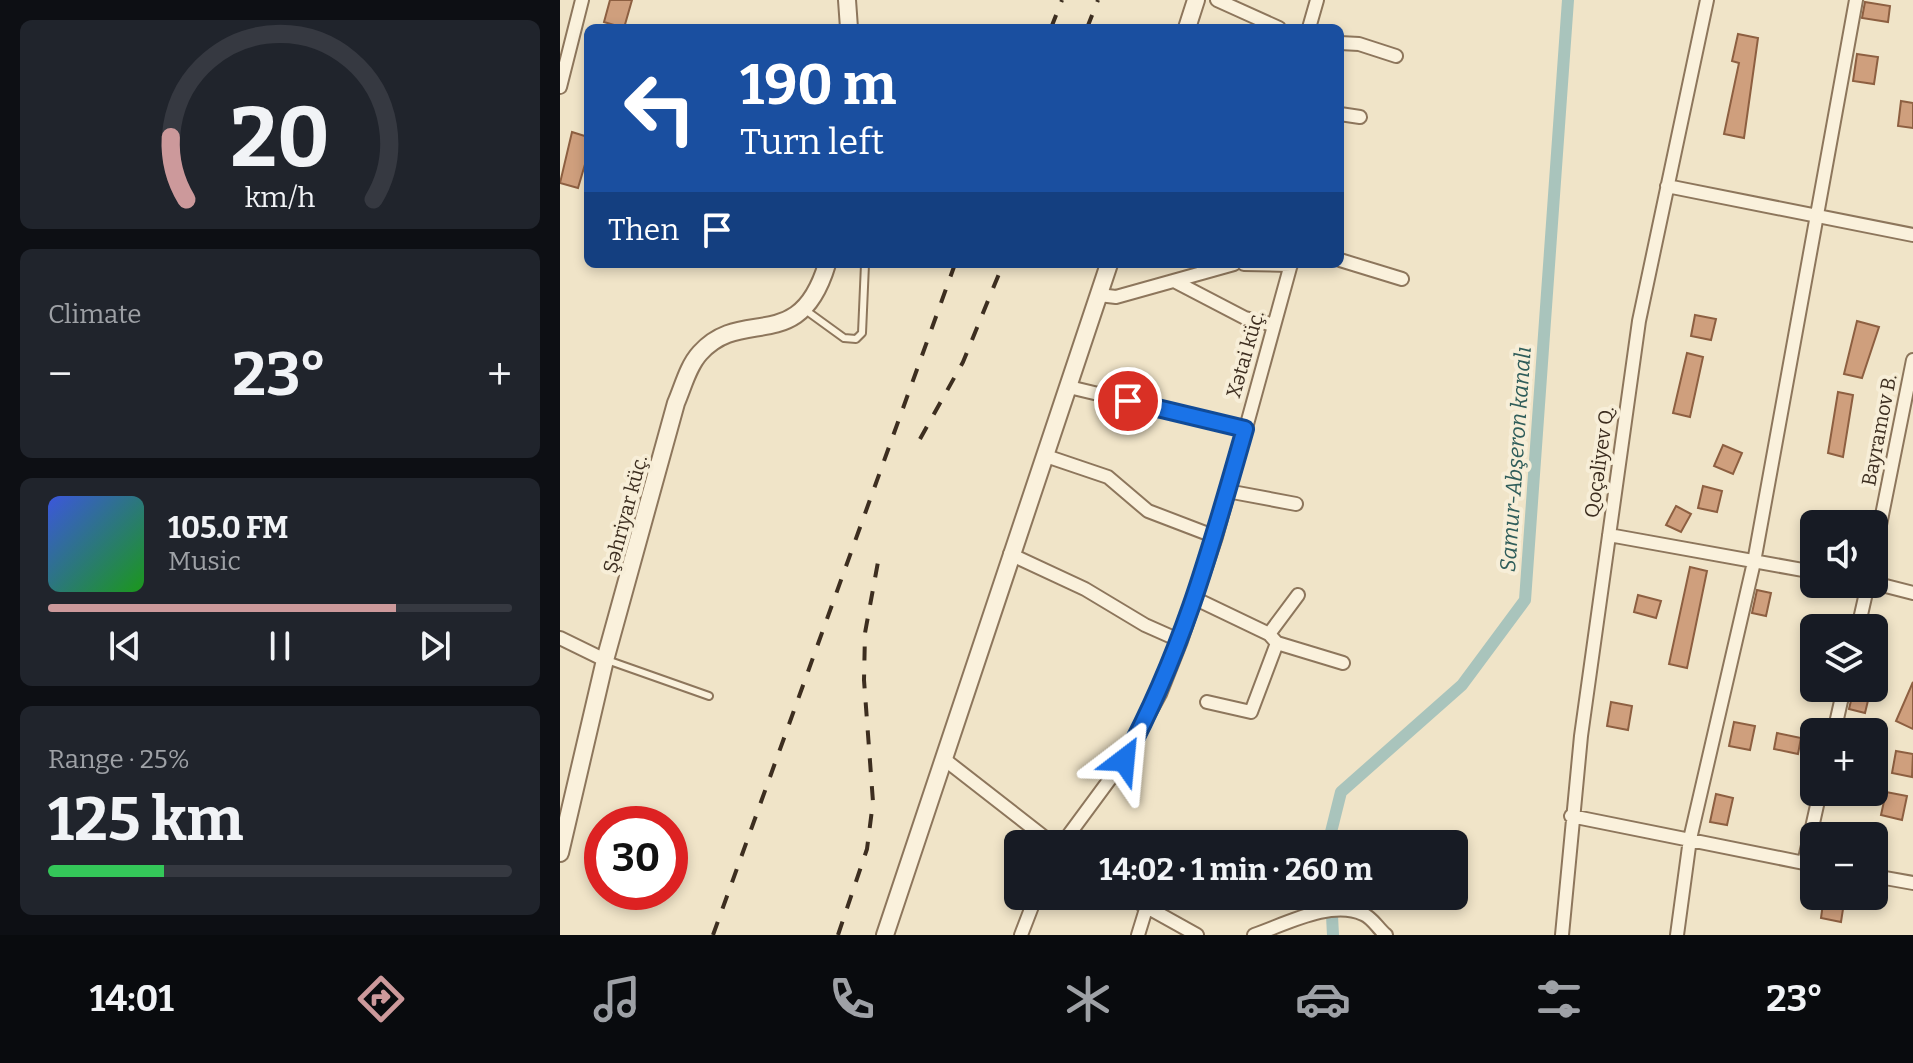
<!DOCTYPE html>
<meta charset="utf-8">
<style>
:root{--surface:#171b24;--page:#20242c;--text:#f1f3f6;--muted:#9ea1a6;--line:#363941;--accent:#cc999b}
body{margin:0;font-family:Bitter,serif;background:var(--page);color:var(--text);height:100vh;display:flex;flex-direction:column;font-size:30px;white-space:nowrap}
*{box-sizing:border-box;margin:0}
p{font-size:26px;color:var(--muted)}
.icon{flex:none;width:44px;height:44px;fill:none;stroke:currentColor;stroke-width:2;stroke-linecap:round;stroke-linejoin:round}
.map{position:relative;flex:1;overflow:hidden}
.panel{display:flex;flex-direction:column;gap:20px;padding:20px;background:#0d0f14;width:560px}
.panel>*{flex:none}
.banner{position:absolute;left:24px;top:24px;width:760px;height:244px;border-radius:12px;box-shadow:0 4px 12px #0003;background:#1a4fa0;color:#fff;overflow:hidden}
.controls{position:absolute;left:1240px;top:510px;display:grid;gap:16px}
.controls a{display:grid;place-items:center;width:88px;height:88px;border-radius:12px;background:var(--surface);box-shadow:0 4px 12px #0003;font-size:40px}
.speed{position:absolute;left:24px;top:806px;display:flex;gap:16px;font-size:40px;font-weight:700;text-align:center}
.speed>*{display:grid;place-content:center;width:104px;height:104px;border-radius:50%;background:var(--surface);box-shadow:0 4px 12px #0003;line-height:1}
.speed .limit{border:12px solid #d22;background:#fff;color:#111}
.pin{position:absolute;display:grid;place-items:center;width:68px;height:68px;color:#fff;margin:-34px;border:4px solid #fff;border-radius:50%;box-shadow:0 2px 8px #0007}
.me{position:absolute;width:88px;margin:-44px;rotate:29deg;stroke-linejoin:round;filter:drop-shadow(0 0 6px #0008)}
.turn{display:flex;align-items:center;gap:28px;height:168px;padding:0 24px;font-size:36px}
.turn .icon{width:104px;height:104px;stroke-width:2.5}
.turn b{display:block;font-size:56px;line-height:68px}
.then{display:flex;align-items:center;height:76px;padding:0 24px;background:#0003;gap:16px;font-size:30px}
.big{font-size:60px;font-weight:700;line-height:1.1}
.panel .widget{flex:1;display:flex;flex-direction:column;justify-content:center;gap:12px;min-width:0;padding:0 28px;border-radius:12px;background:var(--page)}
.panel .dial{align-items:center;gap:0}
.dial svg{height:208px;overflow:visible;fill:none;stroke:var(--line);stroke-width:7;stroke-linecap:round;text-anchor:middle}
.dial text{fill:var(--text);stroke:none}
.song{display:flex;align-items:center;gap:24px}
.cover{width:96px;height:96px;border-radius:12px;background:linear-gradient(135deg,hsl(230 70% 55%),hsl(120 70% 35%))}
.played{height:8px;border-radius:4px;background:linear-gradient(90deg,var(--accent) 75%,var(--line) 75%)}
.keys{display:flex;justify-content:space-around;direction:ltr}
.heat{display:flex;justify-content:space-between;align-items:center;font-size:44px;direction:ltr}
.charge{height:12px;border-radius:6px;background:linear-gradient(90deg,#34c759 25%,var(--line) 0)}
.trip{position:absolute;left:444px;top:830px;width:464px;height:80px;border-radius:12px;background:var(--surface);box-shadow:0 4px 12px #0003;font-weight:700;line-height:80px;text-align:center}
.tabs{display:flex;height:128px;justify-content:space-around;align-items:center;background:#090b0e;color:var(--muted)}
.tabs .icon{width:56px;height:56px}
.tabs .active{color:var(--accent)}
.tabs b{font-size:36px;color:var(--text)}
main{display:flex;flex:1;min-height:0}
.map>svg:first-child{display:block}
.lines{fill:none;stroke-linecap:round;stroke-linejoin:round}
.canal{stroke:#a9c4bc;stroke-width:12}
.building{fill:#cf9f7d;stroke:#8d5f41;stroke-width:2}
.service-casing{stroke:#8d765c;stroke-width:10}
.minor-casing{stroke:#8d765c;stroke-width:16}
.tertiary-casing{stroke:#8d765c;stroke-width:20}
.service{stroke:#faf1dc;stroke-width:6}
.minor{stroke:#faf1dc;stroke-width:12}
.tertiary{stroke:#faf1dc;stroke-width:16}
.rail{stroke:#3d2e20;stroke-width:4;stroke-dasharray:14 14;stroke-linecap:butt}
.route-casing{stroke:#114b97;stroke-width:20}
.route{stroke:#1a73e8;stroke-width:14}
.labels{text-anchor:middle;stroke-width:8;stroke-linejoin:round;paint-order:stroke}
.street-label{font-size:20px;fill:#3d2e20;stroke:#f7eed8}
.water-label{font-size:22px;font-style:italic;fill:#2f5d5a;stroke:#f7eed8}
</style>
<main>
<section class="panel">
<div class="widget dial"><svg viewBox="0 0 100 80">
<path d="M14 69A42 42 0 1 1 86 69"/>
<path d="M14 69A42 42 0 0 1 8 45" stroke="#cc999b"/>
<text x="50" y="56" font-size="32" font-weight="700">20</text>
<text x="50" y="72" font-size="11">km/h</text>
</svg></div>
<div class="widget"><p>Climate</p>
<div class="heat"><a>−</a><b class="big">23°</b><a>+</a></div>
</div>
<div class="widget">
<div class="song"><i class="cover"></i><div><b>105.0 FM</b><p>Music</p></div></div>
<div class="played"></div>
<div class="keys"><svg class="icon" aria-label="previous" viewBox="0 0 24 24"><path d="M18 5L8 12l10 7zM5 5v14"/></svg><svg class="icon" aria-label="pause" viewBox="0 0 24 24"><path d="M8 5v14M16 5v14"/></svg><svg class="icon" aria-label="next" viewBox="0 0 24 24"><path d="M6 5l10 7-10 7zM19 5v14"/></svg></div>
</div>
<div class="widget"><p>Range · 25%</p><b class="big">125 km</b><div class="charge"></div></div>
</section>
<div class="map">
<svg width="1353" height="935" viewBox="0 0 1353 935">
<rect width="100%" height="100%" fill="#f0e4c8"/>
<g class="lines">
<path class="canal" d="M768,844L781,792L902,685L965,600L1008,0
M771,896L773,935"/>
</g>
<path class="building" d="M50,0H72L64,28L44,22Z
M1305,2L1330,6L1328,22L1302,18Z
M1178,34L1198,38L1184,138L1164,134L1179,63L1172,61Z
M1297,54L1318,57L1314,84L1293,81Z
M1341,101L1353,103V128L1338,126Z
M12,132L28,137V154L18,188L0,183Z
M1135,315L1156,319L1151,340L1131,336Z
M1297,321L1319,327L1302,378L1284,374Z
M1127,353L1143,357L1130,417L1113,413Z
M1278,392L1293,395L1283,457L1268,453Z
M1163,445L1182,453L1173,474L1154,466Z
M1143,486L1162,491L1157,512L1138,508Z
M1116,506L1131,514L1121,532L1106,525Z
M1130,567L1147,571L1127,668L1109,664Z
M1197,590L1211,593L1206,616L1192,613Z
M1078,595L1101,601L1096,618L1074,612Z
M1353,682V729L1336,721Z
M1294,688H1311L1305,713L1289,709Z
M1051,702L1072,706L1068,730L1047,726Z
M1174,722L1195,726L1190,750L1169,746Z
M1217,733L1241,738L1238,754L1214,749Z
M1336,751L1353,754L1352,777L1332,773Z
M1326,792L1347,796L1342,820L1321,815Z
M1156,794L1173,798L1167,825L1150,822Z
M1264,896H1285L1281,922L1261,918Z"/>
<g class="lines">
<g class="service-casing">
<path id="service" d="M244,309L284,338L296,339L302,333L305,264
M47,660L149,696"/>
</g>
<g class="minor-casing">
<path id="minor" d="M657,0L719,28
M749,28L757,0
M780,43L799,44L836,56
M0,87L22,0
M780,114L800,117
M1107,186L1353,235
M780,260L842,279
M684,264L731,265
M614,281L685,318L714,325
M539,295L556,297L674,264
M509,387L685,429
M486,456L548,477L588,511L656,537
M667,491L736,504
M1049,535L1254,572
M450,554L525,589L585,625L621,641
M1314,555L1353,360
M1314,583L1353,593
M636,599L709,634L717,643L691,712L647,702
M1298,628L1308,584
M709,634L738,595
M0,638L45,660
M717,643L783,663
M1274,732L1284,688
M384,759L493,844
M1011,816L1254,865
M502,844L564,760L600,694L621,641L656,537L731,264
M1244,863L1260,792
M1314,876L1353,883
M567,896L637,935
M461,935L476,896
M578,935L586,909
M694,935C724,925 771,899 803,914C813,918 818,929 826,935
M1002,935L1021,736L1079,321L1147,0
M1117,935L1130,839L1194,562L1296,0"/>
</g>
<g class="tertiary-casing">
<path id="tertiary" d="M287,0L289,28
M627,28L636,0
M0,853L45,660L116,403C123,387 128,366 140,353C183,305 239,357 267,264
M325,935L549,264"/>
</g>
<use href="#service" class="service"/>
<use href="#minor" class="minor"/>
<use href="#tertiary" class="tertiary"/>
<path class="rail" d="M491,28L502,0
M527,28L538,0
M360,439L403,362L443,264
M153,935L395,264
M278,935L307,849L313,802L304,680L305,633L320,551"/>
</g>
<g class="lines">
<g class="route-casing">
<path id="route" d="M564,760C623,651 651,548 685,429L568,401"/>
</g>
<use href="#route" class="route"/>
</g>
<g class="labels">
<g class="street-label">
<text transform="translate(685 354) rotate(-74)" y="7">Xətai küç.</text>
<text transform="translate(1319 430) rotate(-79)" y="7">Bayramov B.</text>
<text transform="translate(1039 462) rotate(-82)" y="7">Qoçəliyev Q.</text>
<text transform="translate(65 514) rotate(-75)" y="7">Şəhriyar küç.</text>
</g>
<g class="water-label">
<text transform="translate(955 459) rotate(-86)" y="8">Samur-Abşeron kanalı</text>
</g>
</g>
</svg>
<div class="controls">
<a><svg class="icon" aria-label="sound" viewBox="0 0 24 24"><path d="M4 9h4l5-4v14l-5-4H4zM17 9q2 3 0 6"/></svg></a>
<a><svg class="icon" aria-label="layers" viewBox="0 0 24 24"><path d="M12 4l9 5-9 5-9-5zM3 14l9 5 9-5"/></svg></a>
<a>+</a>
<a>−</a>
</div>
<div class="speed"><div class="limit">30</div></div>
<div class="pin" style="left:568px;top:401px;background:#d93025"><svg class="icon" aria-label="arrive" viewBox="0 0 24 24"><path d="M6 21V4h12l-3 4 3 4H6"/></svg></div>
<svg class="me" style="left:564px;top:760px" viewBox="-20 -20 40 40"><path d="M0-17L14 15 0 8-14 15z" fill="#1a73e8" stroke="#fff" stroke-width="4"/></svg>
<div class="trip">14:02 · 1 min · 260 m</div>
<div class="banner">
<div class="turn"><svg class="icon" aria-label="left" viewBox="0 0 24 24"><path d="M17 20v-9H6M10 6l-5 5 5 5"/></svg><div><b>190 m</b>Turn left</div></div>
<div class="then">Then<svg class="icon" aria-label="arrive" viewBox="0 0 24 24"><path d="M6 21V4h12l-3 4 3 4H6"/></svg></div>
</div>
</div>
</main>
<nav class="tabs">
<b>14:01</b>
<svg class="icon active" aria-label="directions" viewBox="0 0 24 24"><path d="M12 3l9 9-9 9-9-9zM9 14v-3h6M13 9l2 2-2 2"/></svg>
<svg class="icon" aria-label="music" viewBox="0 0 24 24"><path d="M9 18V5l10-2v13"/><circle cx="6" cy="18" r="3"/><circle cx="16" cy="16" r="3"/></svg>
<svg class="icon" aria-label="phone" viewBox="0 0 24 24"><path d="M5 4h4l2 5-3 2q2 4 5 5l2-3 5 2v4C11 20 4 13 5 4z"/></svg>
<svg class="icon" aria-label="climate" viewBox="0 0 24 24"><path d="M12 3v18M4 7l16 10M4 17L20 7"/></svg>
<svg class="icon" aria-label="car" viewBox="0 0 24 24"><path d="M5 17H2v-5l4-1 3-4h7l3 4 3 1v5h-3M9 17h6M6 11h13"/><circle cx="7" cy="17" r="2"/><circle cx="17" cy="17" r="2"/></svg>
<svg class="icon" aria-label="filters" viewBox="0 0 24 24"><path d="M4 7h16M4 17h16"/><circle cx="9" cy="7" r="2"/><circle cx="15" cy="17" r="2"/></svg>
<b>23°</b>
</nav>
